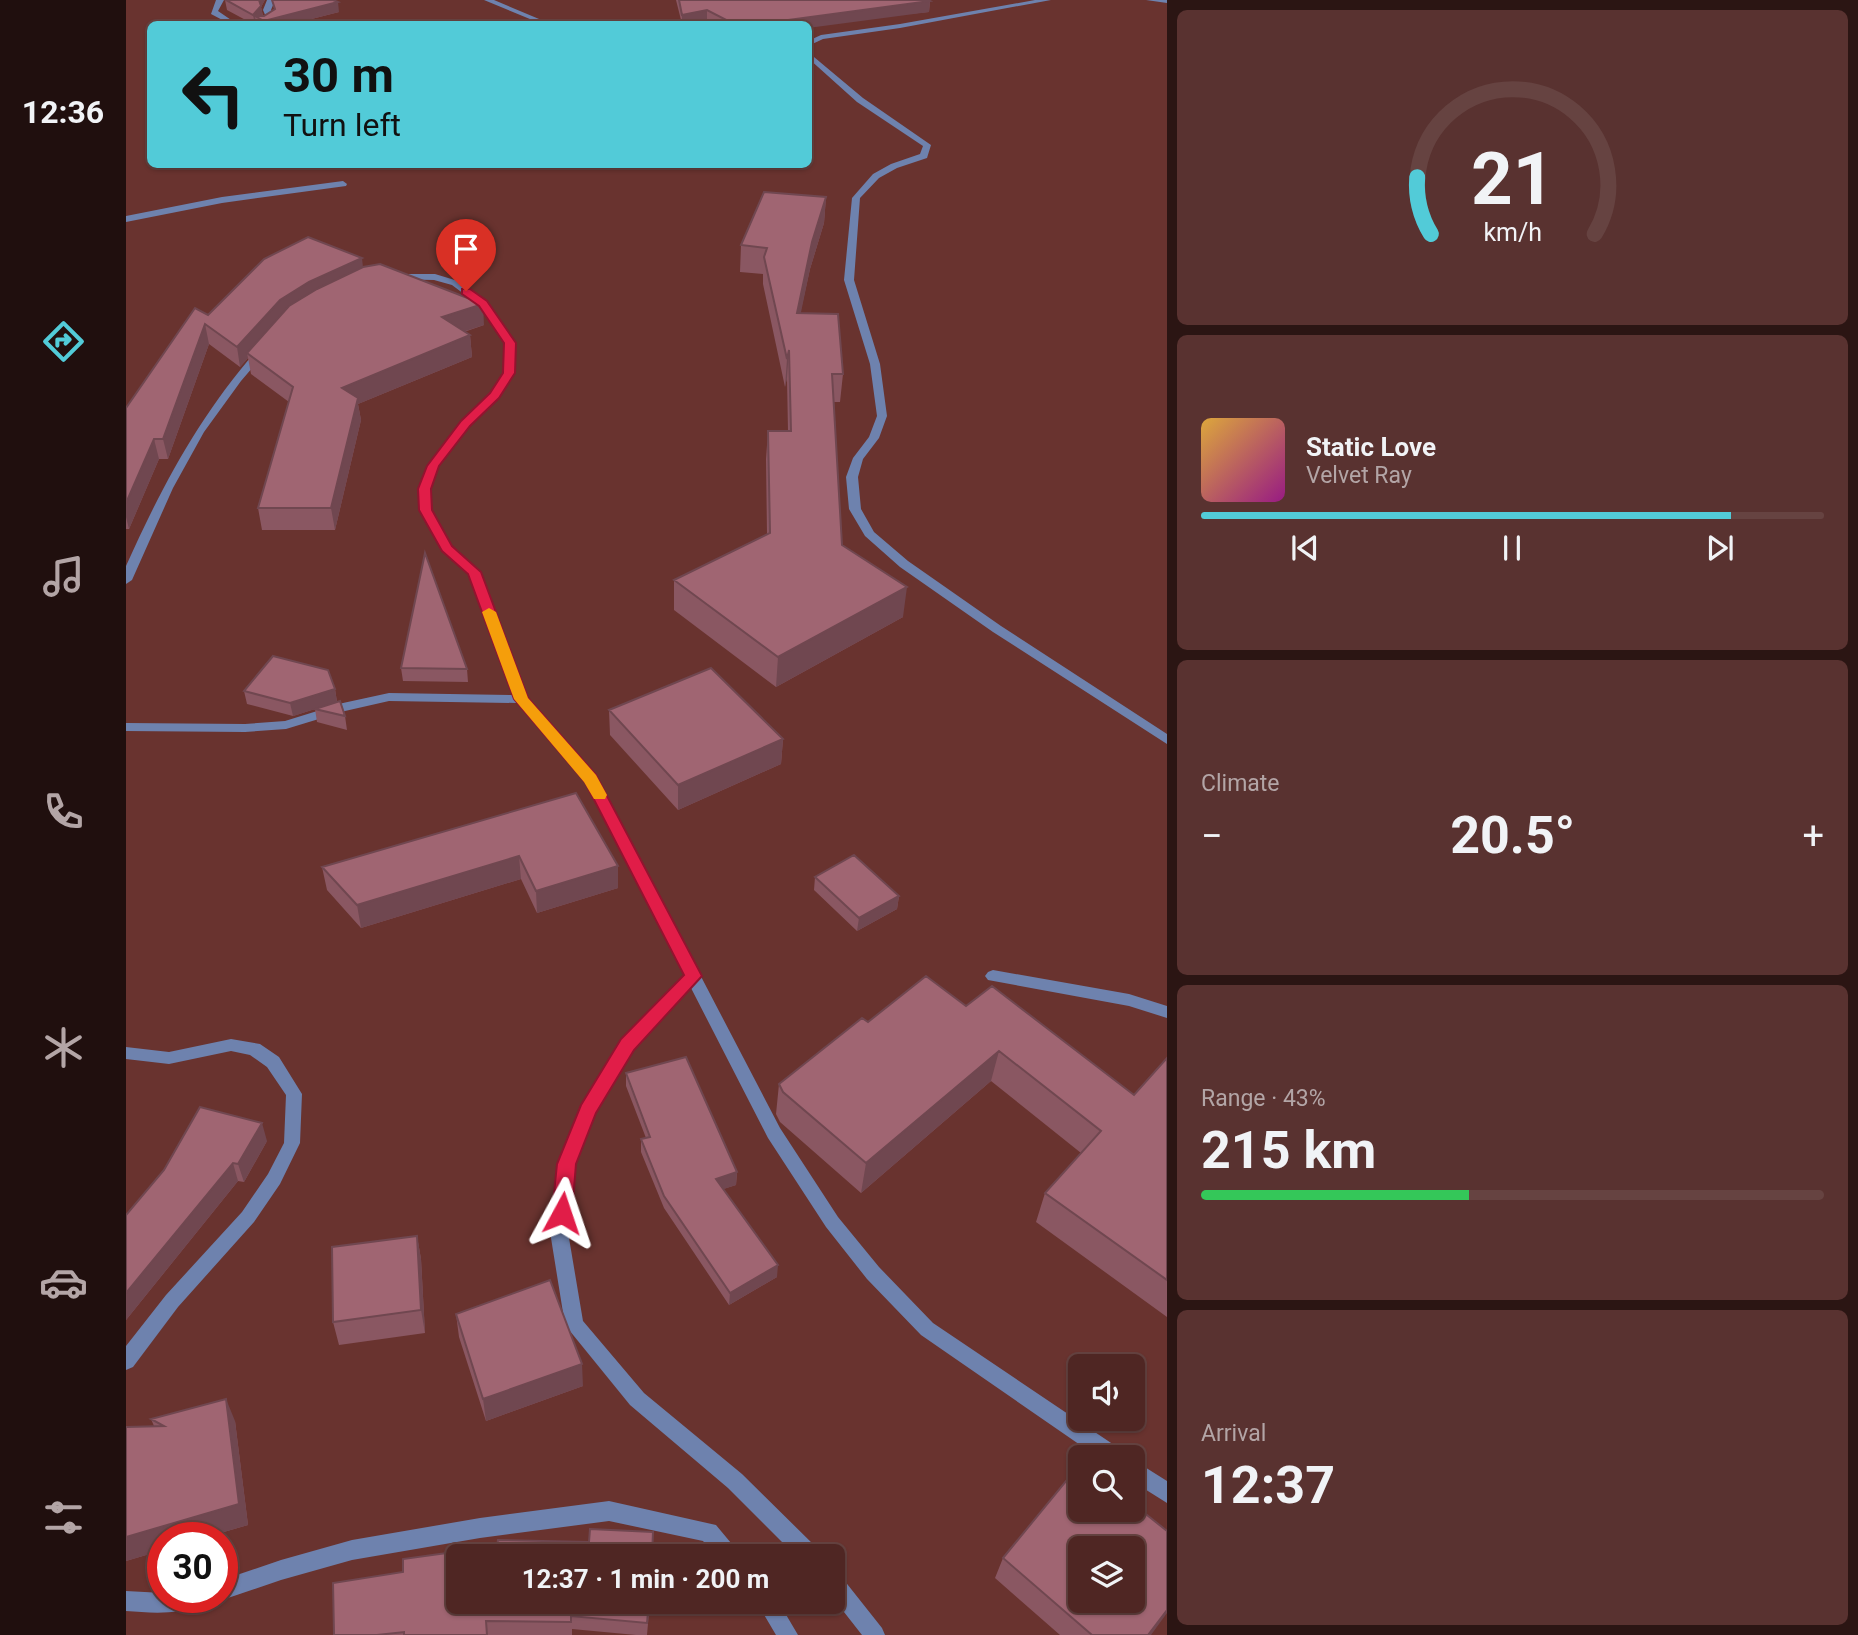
<!DOCTYPE html>
<meta charset="utf-8">
<style>
:root{--surface:#4f2623;--page:#593230;--text:#f1f3f6;--muted:#b3a5a6;--line:#664341;--accent:#52cbd8}
body{margin:0;font-family:Roboto,sans-serif;background:var(--page);color:var(--text);height:100vh;display:flex;flex-direction:column;font-size:26px;white-space:nowrap}
*{box-sizing:border-box;margin:0}
p{font-size:23px;color:var(--muted)}
.icon{flex:none;width:38px;height:38px;fill:none;stroke:currentColor;stroke-width:2;stroke-linecap:round;stroke-linejoin:round}
.map{position:relative;flex:1;overflow:hidden}
.panel{display:flex;flex-direction:column;gap:10px;padding:10px;background:#2b1513;width:691px}
.panel>*{flex:none}
.top-card{position:absolute;left:21px;top:21px;width:665px;height:147px;border-radius:10px;box-shadow:0 2px 5px #0004,0 0 0 2px var(--line);background:#52cbd8;color:#111;overflow:hidden}
.fabs{position:absolute;left:942px;top:1354px;display:grid;gap:14px}
.fabs a{display:grid;place-items:center;width:77px;height:77px;border-radius:10px;background:var(--surface);box-shadow:0 2px 5px #0004,0 0 0 2px var(--line);font-size:35px}
.speed{position:absolute;left:21px;top:1522px;display:flex;gap:14px;font-size:35px;font-weight:700;text-align:center}
.speed>*{display:grid;place-content:center;width:91px;height:91px;border-radius:50%;background:var(--surface);box-shadow:0 2px 5px #0004,0 0 0 2px var(--line);line-height:1}
.speed .limit{border:10px solid #d22;background:#fff;color:#111}
.pin{position:absolute;display:grid;place-items:center;width:60px;height:60px;color:#fff;margin:-72px -30px;border-radius:50% 50% 50% 0;rotate:-45deg;box-shadow:0 0 7px #0007}
.pin .icon{rotate:45deg}
.me{position:absolute;width:77px;margin:-38px;rotate:5deg;stroke-linejoin:round;filter:drop-shadow(0 0 5px #0008)}
.turn{display:flex;align-items:center;gap:24px;height:147px;padding:0 21px;font-size:32px}
.turn .icon{width:91px;height:91px;stroke-width:2.5}
.turn b{display:block;font-size:49px;line-height:60px}
.big{font-size:52px;font-weight:700;line-height:1.1}
.panel .tile{flex:1;display:flex;flex-direction:column;justify-content:center;gap:10px;min-width:0;padding:0 24px;border-radius:10px;background:var(--page)}
.panel .dial{align-items:center;gap:0}
.dial svg{height:182px;overflow:visible;fill:none;stroke:var(--line);stroke-width:7;stroke-linecap:round;text-anchor:middle}
.dial text{fill:var(--text);stroke:none}
.song{display:flex;align-items:center;gap:21px}
.cover{width:84px;height:84px;border-radius:10px;background:linear-gradient(135deg,hsl(40 70% 55%),hsl(310 70% 35%))}
.played{height:7px;border-radius:4px;background:linear-gradient(90deg,var(--accent) 85%,var(--line) 85%)}
.keys{display:flex;justify-content:space-around;direction:ltr}
.heat{display:flex;justify-content:space-between;align-items:center;font-size:38px;direction:ltr}
.charge{height:10px;border-radius:5px;background:linear-gradient(90deg,#34c759 43%,var(--line) 0)}
.trip{position:absolute;left:320px;top:1544px;width:399px;height:70px;border-radius:10px;background:var(--surface);box-shadow:0 2px 5px #0004,0 0 0 2px var(--line);font-weight:700;line-height:70px;text-align:center}
main{display:flex;flex:1;min-height:0}
.menu{display:flex;flex-direction:column;width:126px;justify-content:space-around;align-items:center;background:#200f0e;color:var(--muted)}
.menu .icon{width:49px;height:49px}
.menu .selected{color:var(--accent)}
.menu b{font-size:32px;color:var(--text)}
.map>svg:first-child{display:block}
.lines{fill:none;stroke-linecap:round;stroke-linejoin:round}
.service{fill:#6e82ae;fill-rule:evenodd}
.minor{fill:#6e82ae;fill-rule:evenodd}
.wall{fill:#8a5762}
.shaded-wall{fill:#704750}
.building{fill:#a06572;stroke:#704750;stroke-width:2;fill-rule:evenodd}
.route{fill:#e11d48;stroke:#92132f;stroke-width:2}
.slow{fill:#f59e0b}
</style>
<main>
<nav class="menu">
<b>12:36</b>
<svg class="icon selected" aria-label="directions" viewBox="0 0 24 24"><path d="M12 3l9 9-9 9-9-9zM9 14v-3h6M13 9l2 2-2 2"/></svg>
<svg class="icon" aria-label="music" viewBox="0 0 24 24"><path d="M9 18V5l10-2v13"/><circle cx="6" cy="18" r="3"/><circle cx="16" cy="16" r="3"/></svg>
<svg class="icon" aria-label="phone" viewBox="0 0 24 24"><path d="M5 4h4l2 5-3 2q2 4 5 5l2-3 5 2v4C11 20 4 13 5 4z"/></svg>
<svg class="icon" aria-label="climate" viewBox="0 0 24 24"><path d="M12 3v18M4 7l16 10M4 17L20 7"/></svg>
<svg class="icon" aria-label="car" viewBox="0 0 24 24"><path d="M5 17H2v-5l4-1 3-4h7l3 4 3 1v5h-3M9 17h6M6 11h13"/><circle cx="7" cy="17" r="2"/><circle cx="17" cy="17" r="2"/></svg>
<svg class="icon" aria-label="filters" viewBox="0 0 24 24"><path d="M4 7h16M4 17h16"/><circle cx="9" cy="7" r="2"/><circle cx="15" cy="17" r="2"/></svg>
</nav>
<div class="map">
<svg width="1041" height="1635" viewBox="0 0 1041 1635">
<rect width="100%" height="100%" fill="#69332f"/>
<g class="lines">
<path class="service" d="M867,970L1003,994L1041,1006V1018L1003,1006L862,980L859,976L862,972Z"/>
<path class="minor" d="M90,0H98L92,11L111,24H104L85,14Z
M141,0H149L145,10L148,18L138,24H131L140,17L137,10Z
M358,0H368L425,24H416Z
M909,0H925L774,28L697,39L682,46V41L695,35L774,24Z
M1020,0H1041V3Z
M682,52L737,98L805,145L801,158L771,168L753,178L734,198L728,280L754,364L761,416L753,438L737,459L732,477L735,509L748,532L782,561L875,626L1041,734V744L867,632L774,567L739,536L723,509L720,477L727,458L743,437L751,416L744,364L718,280L726,198L747,174L765,164L794,154L797,146L731,102L682,58Z
M217,181L221,184L220,186L96,203L0,222V216L96,197Z
M265,274H309L332,281L360,302L389,343L388,373L379,388L344,425L312,466L305,489L306,510L326,546L354,572L401,698L472,779L654,1128L712,1217L753,1267L807,1323L997,1451L1000,1458H973L795,1335L741,1279L700,1227L642,1138L565,988L508,1049L469,1113L449,1164L443,1238L457,1321L518,1393L616,1474L692,1549L695,1556H670L602,1488L504,1405L439,1325L425,1238L433,1164L456,1106L496,1039L559,975L459,782L391,703L263,701L219,711L160,729L119,732L0,731V723L119,724L159,721L217,703L263,693L387,695L343,573L315,548L294,510L293,489L303,464L336,421L370,386L378,373L379,343L354,306L326,285L308,280L262,279V275Z
M135,349L140,352L115,381L78,432L47,488L6,580L0,584V566C36,486 73,416 131,350Z
M105,1039L134,1044L153,1057L176,1094L174,1143L154,1184L128,1222L52,1307L7,1367L0,1370V1346L40,1295L116,1212L142,1174L158,1143L160,1095L141,1067L124,1055L105,1051L43,1064L0,1059V1047L43,1052Z
M1006,1459L1041,1481V1503L1006,1481Z
M483,1501L590,1525L610,1549L613,1556H590L577,1541L483,1521L354,1538L226,1560L155,1580L96,1600L90,1598H96V1580L155,1560L226,1540L354,1518Z
M707,1572L714,1575L756,1628L759,1635H736L707,1598Z
M0,1591L37,1593V1598H79L76,1605C52,1615 25,1613 0,1611Z
M630,1601H652L672,1635H650Z"/>
</g>
<path class="wall" d="M99,0H139L135,7L137,16L148,9L146,0L213,12L166,24H127L101,10Z
M550,0H802L804,1L803,12L682,24H589L581,20L556,24Z
M700,197L698,223L684,269L674,314L717,374L714,402H708L716,545L777,617L650,687L548,610V580L641,534L640,459L642,431H662L661,378L659,387L637,284V274L614,272L615,245Z
M237,267L358,325L338,332L344,335L346,357L232,404L235,420L209,530H136L132,508L163,402L125,374L122,358L114,367L83,344L42,459H33L3,529H0V408L82,315Z
M275,668L341,669L342,682L277,681Z
M209,689L211,702L219,716L221,730L191,722L189,709L167,716L121,704L118,691Z
M483,710L657,739L655,764L552,810L484,735Z
M450,793L492,888L411,913L395,879L235,928L201,890L196,867Z
M689,877L773,896L771,909L731,931L688,890Z
M840,1006L1008,1095L1041,1058V1317L910,1222L919,1193L955,1153L865,1081L735,1193L654,1122L650,1114L653,1084L742,1022Z
M500,1073L611,1172L610,1185L597,1189L651,1277L603,1305L538,1208L515,1152V1139L520,1138L500,1086Z
M141,1141L118,1182L112,1181L0,1320V1215Z
M291,1236L295,1259L299,1333L213,1345L207,1322Z
M330,1314L457,1386L360,1421L333,1337Z
M25,1419L109,1421L122,1525L77,1538H37V1550L0,1561V1427L28,1426Z
M877,1558L1025,1635H934L869,1578Z
M524,1601L521,1635H510L446,1629V1635H208Z"/>
<path class="shaded-wall" d="M133,0H139L135,7L137,16H129L130,24H129L127,15Z
M804,1L803,12L682,28V24H632Z
M212,2L213,12L166,24H138V21Z
M581,10V20L556,24V15Z
M700,197L698,223L684,269L669,341L671,313L686,242Z
M236,258L238,277L121,353L122,358L114,367L111,347L154,300L183,282Z
M357,304L358,325L318,338L316,317Z
M79,324L83,344L42,459L37,439Z
M344,335L346,357L232,404L235,420L209,530L205,508L216,388Z
M663,350L661,378L659,387L661,359Z
M28,439L33,459L3,529L0,517V503Z
M781,587L777,617L650,687L652,657Z
M209,689L211,702L167,716L164,703Z
M657,739L655,764L552,810V785Z
M393,856L395,879L235,928L231,905Z
M492,866V888L411,913L410,891Z
M773,896L771,909L731,931L733,918Z
M873,1051L865,1081L735,1193L740,1163Z
M136,1123L141,1141L118,1182L112,1164Z
M107,1163L112,1181L0,1320V1293Z
M611,1172L610,1185L589,1192L590,1179Z
M291,1236L295,1259L299,1333L295,1310Z
M652,1265L651,1277L603,1305L604,1293Z
M456,1364L457,1386L360,1421L357,1399Z
M100,1399L109,1421L122,1525L77,1538H37V1550L0,1561V1537Z
M1041,1610V1613L1025,1635H1022Z"/>
<path class="building" d="M100,0H133L135,6L127,15Z
M146,0H207L212,2L138,21L129,16H138L149,9Z
M553,0H802L804,1L632,24H608L581,10L556,15Z
M638,192L700,197L686,242L671,313L712,314L717,374H706L716,545L781,587L652,657L548,580L644,533L642,431H665L663,350L661,359L638,257L641,248L615,245Z
M182,237L236,258L183,282L154,300L111,347L79,324L37,439H28L0,503V408L69,308L82,315L138,259Z
M254,264L357,304L316,317L344,335L216,388L232,398L205,508H132L167,387L121,353L163,306L191,289L237,267Z
M299,553L341,669L275,668Z
M147,656L202,670L209,689L164,703L118,691Z
M585,668L657,739L552,785L483,710Z
M214,701L219,716L189,709Z
M450,793L492,866L410,891L393,856L231,905L196,867Z
M728,855L773,896L733,918L689,877Z
M800,976L840,1006L866,986L1008,1095L1041,1058V1280L919,1193L975,1131L873,1051L740,1163L657,1092L653,1084L736,1018L742,1022Z
M560,1057L611,1172L590,1179L652,1265L604,1293L538,1196L515,1139L524,1137L500,1073Z
M74,1107L136,1123L112,1164L107,1163L0,1293V1215L38,1170Z
M291,1236L295,1310L207,1322L206,1247Z
M424,1280L456,1364L357,1399L330,1314Z
M100,1399L113,1504L0,1537V1427L38,1426L25,1419Z
M954,1464V1510H1006V1503L1041,1531V1610L1022,1635H966L877,1558ZM954,1549H1006V1601H954Z
M464,1529L527,1532L526,1556H332V1601H523L521,1623L445,1616V1622L360,1621L361,1635H278V1632L251,1635H208L207,1583L277,1572V1559L371,1546L372,1540L463,1542Z"/>
<path class="route" d="M336,289H344L361,301L390,343L389,373L373,398L344,426L313,466L305,489L306,510L326,546L355,572L402,698L470,775L576,976L508,1050L470,1113L450,1164L446,1213L443,1219L436,1222L429,1219L426,1213L431,1164L455,1105L495,1039L558,975L459,782L388,699L342,574L316,551L293,510L292,489L301,466L335,421L364,393L377,373L378,343L353,306L336,294Z"/>
<path class="slow" d="M363,608L370,612L402,698L470,775L481,795L479,799H468L458,782L388,699L356,612Z"/>
</svg>
<div class="fabs">
<a><svg class="icon" aria-label="sound" viewBox="0 0 24 24"><path d="M4 9h4l5-4v14l-5-4H4zM17 9q2 3 0 6"/></svg></a>
<a><svg class="icon" aria-label="search" viewBox="0 0 24 24"><circle cx="10" cy="10" r="6"/><path d="M15 15l6 6"/></svg></a>
<a><svg class="icon" aria-label="layers" viewBox="0 0 24 24"><path d="M12 4l9 5-9 5-9-5zM3 14l9 5 9-5"/></svg></a>
</div>
<div class="speed"><div class="limit">30</div></div>
<div class="pin" style="left:340px;top:291px;background:#d93025"><svg class="icon" aria-label="arrive" viewBox="0 0 24 24"><path d="M6 21V4h12l-3 4 3 4H6"/></svg></div>
<svg class="me" style="left:436px;top:1213px" viewBox="-20 -20 40 40"><path d="M0-17L14 15 0 8-14 15z" fill="#e11d48" stroke="#fff" stroke-width="4"/></svg>
<div class="trip">12:37 · 1 min · 200 m</div>
<div class="top-card">
<div class="turn"><svg class="icon" aria-label="left" viewBox="0 0 24 24"><path d="M17 20v-9H6M10 6l-5 5 5 5"/></svg><div><b>30 m</b>Turn left</div></div>
</div>
</div>
<section class="panel">
<div class="tile dial"><svg viewBox="0 0 100 80">
<path d="M14 69A42 42 0 1 1 86 69"/>
<path d="M14 69A42 42 0 0 1 8 44" stroke="#52cbd8"/>
<text x="50" y="56" font-size="32" font-weight="700">21</text>
<text x="50" y="72" font-size="11">km/h</text>
</svg></div>
<div class="tile">
<div class="song"><i class="cover"></i><div><b>Static Love</b><p>Velvet Ray</p></div></div>
<div class="played"></div>
<div class="keys"><svg class="icon" aria-label="previous" viewBox="0 0 24 24"><path d="M18 5L8 12l10 7zM5 5v14"/></svg><svg class="icon" aria-label="pause" viewBox="0 0 24 24"><path d="M8 5v14M16 5v14"/></svg><svg class="icon" aria-label="next" viewBox="0 0 24 24"><path d="M6 5l10 7-10 7zM19 5v14"/></svg></div>
</div>
<div class="tile"><p>Climate</p>
<div class="heat"><a>−</a><b class="big">20.5°</b><a>+</a></div>
</div>
<div class="tile"><p>Range · 43%</p><b class="big">215 km</b><div class="charge"></div></div>
<div class="tile"><p>Arrival</p><b class="big">12:37</b></div>
</section>
</main>
